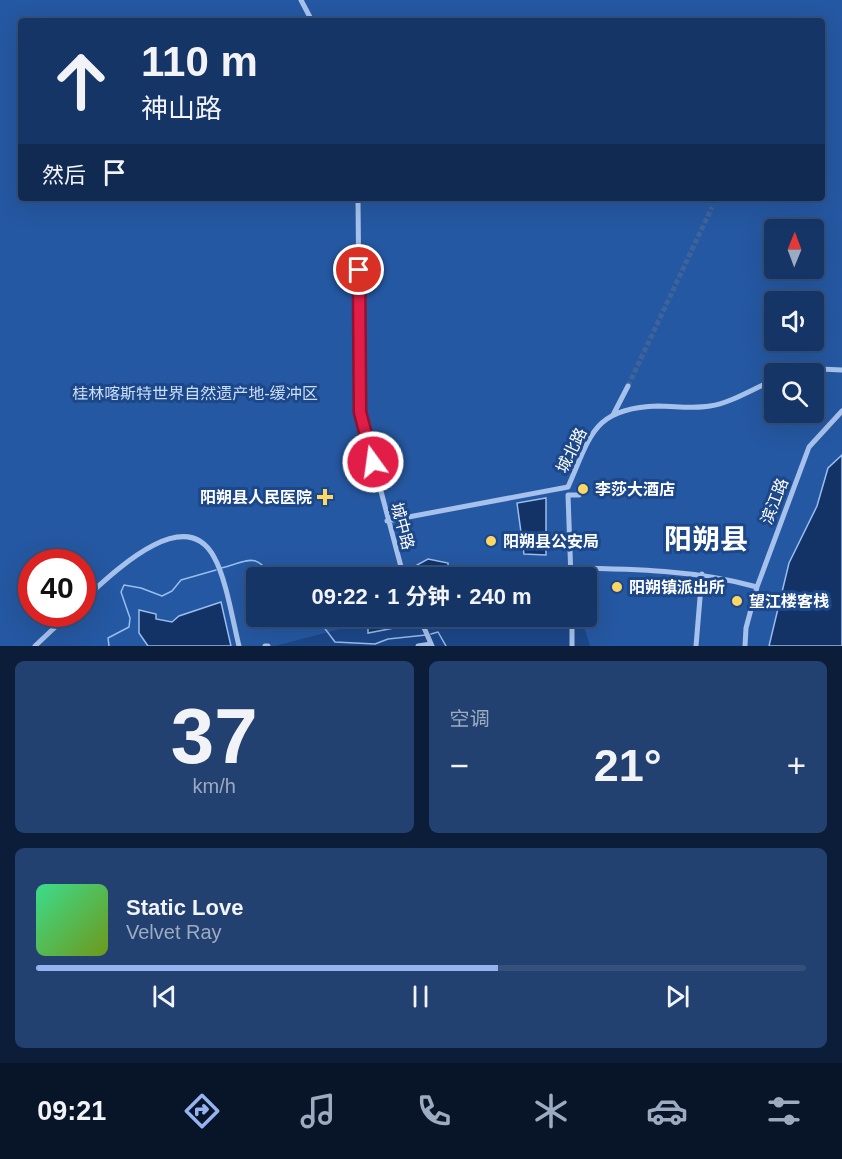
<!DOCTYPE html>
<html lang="zh">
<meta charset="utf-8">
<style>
:root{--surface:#153567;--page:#224070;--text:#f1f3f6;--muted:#9dabc0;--line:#34507b;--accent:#95b2f1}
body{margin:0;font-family:Arial,"Noto Sans SC",sans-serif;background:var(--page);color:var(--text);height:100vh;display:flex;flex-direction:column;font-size:22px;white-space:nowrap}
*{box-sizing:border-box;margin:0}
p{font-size:20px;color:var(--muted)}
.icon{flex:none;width:33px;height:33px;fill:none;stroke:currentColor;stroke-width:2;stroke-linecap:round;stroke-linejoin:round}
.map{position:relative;height:646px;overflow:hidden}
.drawer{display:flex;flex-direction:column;gap:15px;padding:15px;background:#0c1d39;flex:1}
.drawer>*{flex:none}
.hud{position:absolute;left:18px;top:18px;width:807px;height:183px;border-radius:6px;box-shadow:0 6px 24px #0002,0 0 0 2px var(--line);background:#153567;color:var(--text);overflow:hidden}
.needle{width:39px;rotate:1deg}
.buttons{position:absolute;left:764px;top:219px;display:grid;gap:12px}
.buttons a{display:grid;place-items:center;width:60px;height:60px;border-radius:6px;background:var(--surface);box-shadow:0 6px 24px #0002,0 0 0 2px var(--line);font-size:30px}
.speed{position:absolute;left:18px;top:549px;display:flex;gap:12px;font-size:30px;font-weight:700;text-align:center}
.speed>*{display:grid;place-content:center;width:78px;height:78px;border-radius:50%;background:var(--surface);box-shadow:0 6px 24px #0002,0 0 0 2px var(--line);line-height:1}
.speed .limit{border:9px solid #d22;background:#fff;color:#111}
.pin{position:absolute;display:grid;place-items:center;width:51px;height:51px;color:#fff;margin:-26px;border:3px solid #fff;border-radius:50%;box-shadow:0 2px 6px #0007}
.me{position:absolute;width:66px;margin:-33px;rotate:346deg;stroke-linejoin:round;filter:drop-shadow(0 0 4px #0008)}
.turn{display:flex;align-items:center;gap:21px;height:126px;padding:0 24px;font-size:27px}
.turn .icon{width:78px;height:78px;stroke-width:2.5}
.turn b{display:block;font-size:42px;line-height:51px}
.then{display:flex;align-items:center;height:57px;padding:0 24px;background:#0003;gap:12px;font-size:22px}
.big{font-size:45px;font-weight:700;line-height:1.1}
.drawer .tile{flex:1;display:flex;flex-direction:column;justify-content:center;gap:9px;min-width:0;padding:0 21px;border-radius:9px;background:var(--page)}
.drawer .dial{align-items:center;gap:0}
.dial b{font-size:78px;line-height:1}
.song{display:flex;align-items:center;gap:18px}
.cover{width:72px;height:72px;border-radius:9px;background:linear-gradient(135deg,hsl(150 70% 55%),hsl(80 70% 35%))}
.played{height:6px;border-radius:3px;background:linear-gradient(90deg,var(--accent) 60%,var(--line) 60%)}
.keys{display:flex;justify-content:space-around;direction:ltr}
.heat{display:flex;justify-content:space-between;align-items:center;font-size:33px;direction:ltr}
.drawer .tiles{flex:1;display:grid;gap:15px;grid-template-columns:1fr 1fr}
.tile:last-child{grid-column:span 2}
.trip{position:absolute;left:246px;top:567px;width:351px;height:60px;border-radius:6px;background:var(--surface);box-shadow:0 6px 24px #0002,0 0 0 2px var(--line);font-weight:700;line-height:60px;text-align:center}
.tab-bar{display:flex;height:96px;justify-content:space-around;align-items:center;background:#081529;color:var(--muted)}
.tab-bar .icon{width:42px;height:42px}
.tab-bar .on{color:var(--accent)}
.tab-bar b{font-size:27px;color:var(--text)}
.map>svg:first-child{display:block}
.green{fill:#2558a2;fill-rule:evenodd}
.water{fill:#133367;stroke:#99bdee;stroke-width:1.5}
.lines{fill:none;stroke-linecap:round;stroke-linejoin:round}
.stream{stroke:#99bdee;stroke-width:1.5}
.minor-tunnel{stroke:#3e639b;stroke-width:5;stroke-dasharray:5 2.5;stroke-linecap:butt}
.minor{stroke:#a6c2ec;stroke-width:5}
.route-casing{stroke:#92132f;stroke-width:15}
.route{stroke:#e11d48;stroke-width:10}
.poi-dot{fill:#fdd763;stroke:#1c4789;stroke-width:2}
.labels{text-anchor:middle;stroke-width:6;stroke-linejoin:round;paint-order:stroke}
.park-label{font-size:16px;fill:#cbdef9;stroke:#1c4789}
.street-label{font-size:16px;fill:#fff;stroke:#1c4789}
.poi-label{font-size:16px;font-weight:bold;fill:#fff;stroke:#1c4789;text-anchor:start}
.town-label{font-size:28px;font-weight:bold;fill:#fff;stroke:#1c4789}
</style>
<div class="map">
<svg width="842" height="646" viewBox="0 0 842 646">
<rect width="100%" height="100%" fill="#1c4789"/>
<path class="green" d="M0,0H842V646H590L581,617L586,616V578L569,577L566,569L533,578H256V616L386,617L275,646H0ZM21,21H822V198H21ZM774,230H813V268H774ZM774,302H813V340H774ZM774,374H813V412H774ZM32,562H82V614H32Z"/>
<path class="water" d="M842,455V646H769L789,563L817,506L828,468Z
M546,498V555L524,554L517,503Z
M428,559L448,563V577H414L417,565Z
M221,602L231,646H148L139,633V610L156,614V619L172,622L179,616Z
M368,617H412L415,624L368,633Z"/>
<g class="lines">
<path class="stream" d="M221,568C248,562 254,550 273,578
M297,616L300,627L323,626L335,642L375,644L388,639L426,635
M431,634L438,632L446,646
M109,646L108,638L129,627L130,618L121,592L124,585L141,588L162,596L172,591L181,580L216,570"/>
<path class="minor-tunnel" d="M628,386L712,207"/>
<path class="minor" d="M301,0L312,21
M358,198L360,412L404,578
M796,374L820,369L842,370
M613,415L628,386
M387,521L568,487C591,435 593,408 658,406C675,406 693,409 710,406C731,403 754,388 774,380
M570,568C634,569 696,570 757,587
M571,578L568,495H579
M82,601C110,576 184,501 214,557C226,578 233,622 239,646
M419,616L432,646
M572,616V646
M35,646L69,614
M265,646H268
M418,646L431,644
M696,646L702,574
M745,646L746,628L757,587L809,447L842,411"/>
</g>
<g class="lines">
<g class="route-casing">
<path id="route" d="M359,270L360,412L373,462"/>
</g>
<use href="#route" class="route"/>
</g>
<g class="poi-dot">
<circle cx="583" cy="489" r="6"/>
<path d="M322 488h6v6h6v6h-6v6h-6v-6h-6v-6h6z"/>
<circle cx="491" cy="541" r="6"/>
<circle cx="617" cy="587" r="6"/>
<circle cx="737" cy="601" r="6"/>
</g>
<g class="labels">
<g class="park-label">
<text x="195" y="399">桂林喀斯特世界自然遗产地-缓冲区</text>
</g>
<g class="street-label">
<text transform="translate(571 450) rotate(-64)" y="6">城北路</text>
<text transform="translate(774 501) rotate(-69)" y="6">滨江路</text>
<text transform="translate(403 526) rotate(75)" y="6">城中路</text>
</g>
<g class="poi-label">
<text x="595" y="495">李莎大酒店</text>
<text x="312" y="503" text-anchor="end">阳朔县人民医院</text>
<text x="503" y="547">阳朔县公安局</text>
<text x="629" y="593">阳朔镇派出所</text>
<text x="749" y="607">望江楼客栈</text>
</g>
<g class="town-label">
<text x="706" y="549">阳朔县</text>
</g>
</g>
</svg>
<div class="buttons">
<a><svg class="needle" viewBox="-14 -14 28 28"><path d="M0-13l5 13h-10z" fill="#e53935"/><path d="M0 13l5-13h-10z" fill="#9dabc0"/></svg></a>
<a><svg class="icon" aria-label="sound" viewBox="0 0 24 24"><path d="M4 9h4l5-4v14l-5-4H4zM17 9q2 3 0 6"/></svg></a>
<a><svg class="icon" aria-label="search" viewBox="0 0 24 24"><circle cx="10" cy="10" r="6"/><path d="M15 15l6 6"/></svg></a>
</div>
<div class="speed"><div class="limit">40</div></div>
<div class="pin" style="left:359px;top:270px;background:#d93025"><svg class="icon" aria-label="arrive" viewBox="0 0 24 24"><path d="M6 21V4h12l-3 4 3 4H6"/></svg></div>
<svg class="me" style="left:373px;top:462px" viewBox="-20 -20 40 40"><circle r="17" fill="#e11d48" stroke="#fff" stroke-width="3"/><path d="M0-11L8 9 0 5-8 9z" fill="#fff"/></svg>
<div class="trip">09:22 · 1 分钟 · 240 m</div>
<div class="hud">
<div class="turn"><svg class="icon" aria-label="ahead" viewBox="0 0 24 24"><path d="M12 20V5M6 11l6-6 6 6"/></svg><div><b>110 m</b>神山路</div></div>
<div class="then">然后<svg class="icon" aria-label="arrive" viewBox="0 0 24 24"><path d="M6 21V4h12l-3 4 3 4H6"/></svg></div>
</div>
</div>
<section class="drawer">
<div class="tiles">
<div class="tile dial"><b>37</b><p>km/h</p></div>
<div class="tile"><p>空调</p>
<div class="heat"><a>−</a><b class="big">21°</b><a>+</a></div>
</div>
<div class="tile">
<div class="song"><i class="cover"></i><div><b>Static Love</b><p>Velvet Ray</p></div></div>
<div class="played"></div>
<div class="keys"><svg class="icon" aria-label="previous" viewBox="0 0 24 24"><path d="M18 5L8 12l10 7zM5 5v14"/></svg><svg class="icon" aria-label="pause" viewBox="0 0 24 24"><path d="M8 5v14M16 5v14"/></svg><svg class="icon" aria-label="next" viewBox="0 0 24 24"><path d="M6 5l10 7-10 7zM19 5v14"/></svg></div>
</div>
</div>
</section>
<nav class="tab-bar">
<b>09:21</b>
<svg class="icon on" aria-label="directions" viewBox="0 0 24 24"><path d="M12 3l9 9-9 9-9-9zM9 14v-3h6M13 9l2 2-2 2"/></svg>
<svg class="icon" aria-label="music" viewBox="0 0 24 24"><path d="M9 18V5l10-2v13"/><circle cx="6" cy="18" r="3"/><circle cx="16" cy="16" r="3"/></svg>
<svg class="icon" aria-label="phone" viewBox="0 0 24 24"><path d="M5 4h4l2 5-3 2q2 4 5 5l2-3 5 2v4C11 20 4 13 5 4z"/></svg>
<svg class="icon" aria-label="climate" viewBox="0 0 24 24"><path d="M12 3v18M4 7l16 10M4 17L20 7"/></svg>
<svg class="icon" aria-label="car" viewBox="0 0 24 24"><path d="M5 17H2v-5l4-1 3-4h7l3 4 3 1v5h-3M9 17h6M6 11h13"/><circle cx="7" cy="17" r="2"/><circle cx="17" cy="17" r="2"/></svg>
<svg class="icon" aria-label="filters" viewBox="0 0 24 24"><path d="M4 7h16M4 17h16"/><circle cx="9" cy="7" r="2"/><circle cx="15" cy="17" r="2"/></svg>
</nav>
